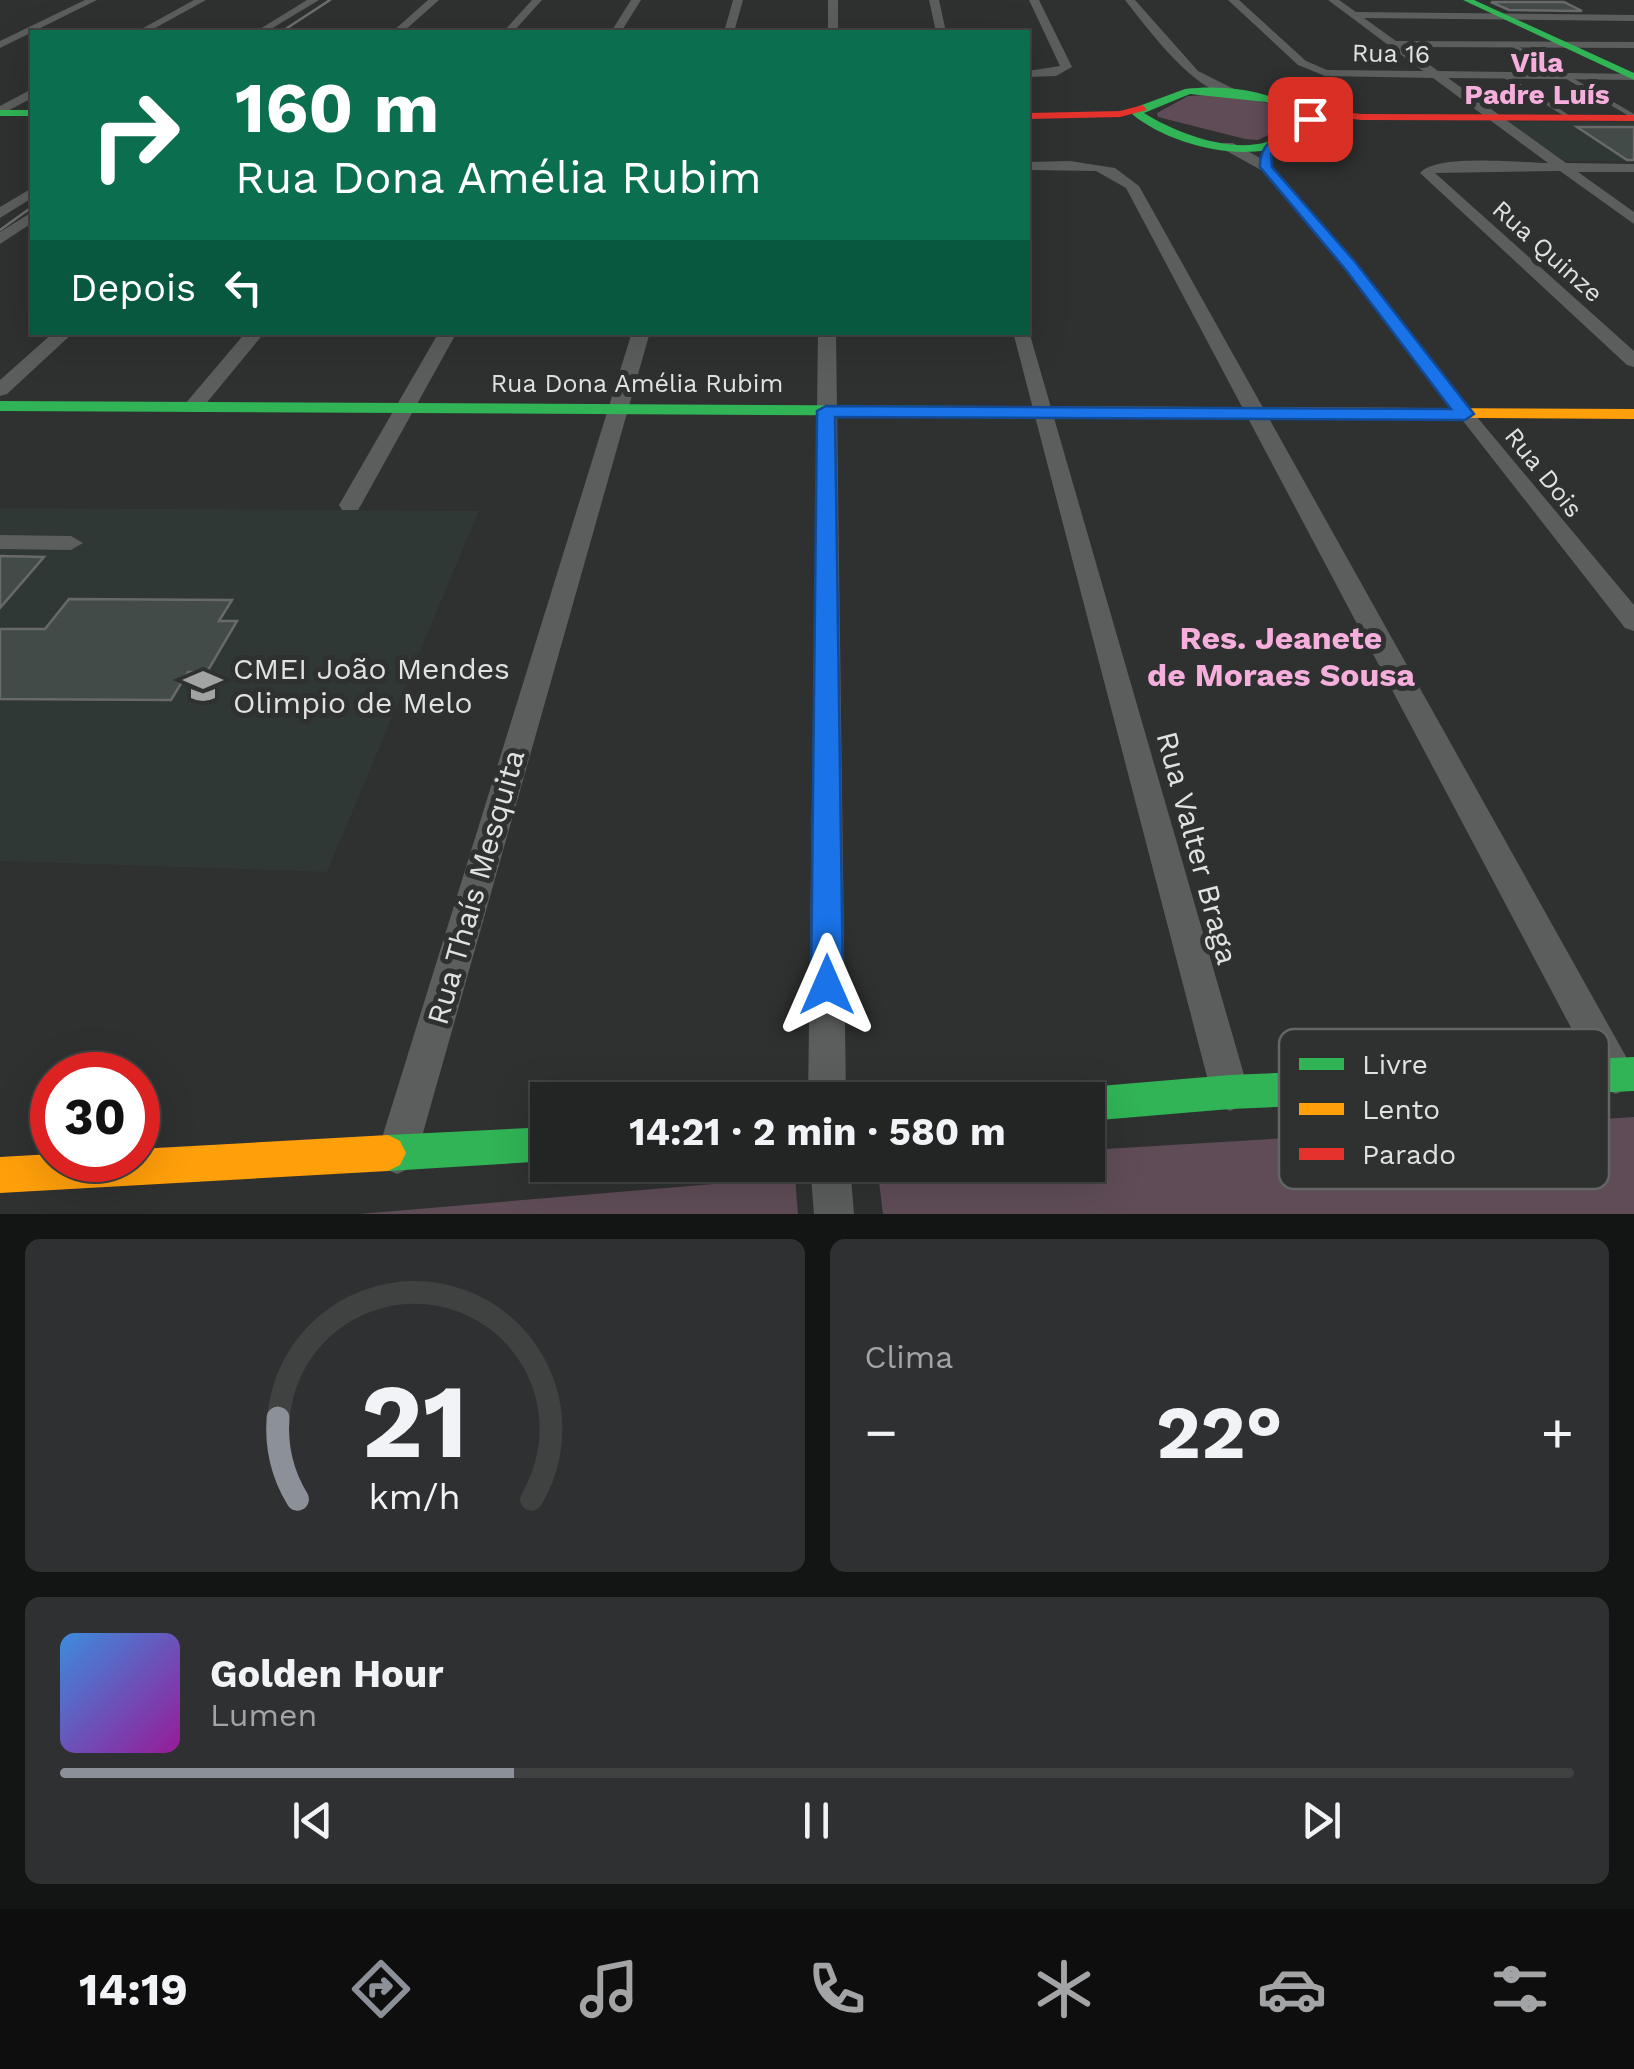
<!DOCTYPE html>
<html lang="pt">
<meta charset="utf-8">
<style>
:root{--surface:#232424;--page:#2f3031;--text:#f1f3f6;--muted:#a3a4a6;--line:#404141;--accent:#8c9099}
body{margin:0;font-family:"Work Sans",sans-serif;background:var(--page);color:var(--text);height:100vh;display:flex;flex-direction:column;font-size:38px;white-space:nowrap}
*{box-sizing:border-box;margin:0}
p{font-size:32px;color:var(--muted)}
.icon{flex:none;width:55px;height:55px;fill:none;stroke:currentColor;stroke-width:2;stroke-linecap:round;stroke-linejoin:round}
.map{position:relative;height:1214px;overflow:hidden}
.panel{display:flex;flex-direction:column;gap:25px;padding:25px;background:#131414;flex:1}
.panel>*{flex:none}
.top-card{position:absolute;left:30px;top:30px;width:1000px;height:305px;border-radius:0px;box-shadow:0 10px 40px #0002,0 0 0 2px var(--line);background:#0b6e4f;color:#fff;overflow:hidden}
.speed{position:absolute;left:30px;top:1052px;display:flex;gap:20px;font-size:50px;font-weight:700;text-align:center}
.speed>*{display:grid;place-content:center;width:130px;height:130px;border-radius:50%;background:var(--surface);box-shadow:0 10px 40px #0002,0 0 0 2px var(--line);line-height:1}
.speed .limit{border:15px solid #d22;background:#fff;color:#111}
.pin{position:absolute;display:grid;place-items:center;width:85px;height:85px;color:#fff;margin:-42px;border-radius:20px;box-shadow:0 5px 15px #0006}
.me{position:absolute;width:110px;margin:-55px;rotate:0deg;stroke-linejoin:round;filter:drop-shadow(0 0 8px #0008)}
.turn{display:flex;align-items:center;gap:35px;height:210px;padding:0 40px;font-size:45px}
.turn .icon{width:130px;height:130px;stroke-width:2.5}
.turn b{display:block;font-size:70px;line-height:85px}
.then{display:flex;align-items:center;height:95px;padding:0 40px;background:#0003;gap:20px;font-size:38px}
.big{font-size:75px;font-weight:700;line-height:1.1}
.panel .card{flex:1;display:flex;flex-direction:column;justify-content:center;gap:15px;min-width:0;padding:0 35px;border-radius:15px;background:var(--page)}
.panel .dial{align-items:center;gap:0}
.dial svg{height:260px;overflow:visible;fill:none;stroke:var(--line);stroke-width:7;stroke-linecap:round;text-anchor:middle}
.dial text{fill:var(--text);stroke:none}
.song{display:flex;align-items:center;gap:30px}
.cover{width:120px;height:120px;border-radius:15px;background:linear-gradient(135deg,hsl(210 70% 55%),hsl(300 70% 35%))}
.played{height:10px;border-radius:5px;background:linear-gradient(90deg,var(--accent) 30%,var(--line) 30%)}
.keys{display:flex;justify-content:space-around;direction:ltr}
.heat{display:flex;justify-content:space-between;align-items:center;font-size:55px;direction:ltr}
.panel .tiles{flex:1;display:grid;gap:25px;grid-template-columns:1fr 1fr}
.card:last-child{grid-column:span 2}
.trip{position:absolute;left:530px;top:1082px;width:575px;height:100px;border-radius:0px;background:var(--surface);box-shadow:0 10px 40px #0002,0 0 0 2px var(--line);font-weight:700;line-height:100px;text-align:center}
.menu{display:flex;height:160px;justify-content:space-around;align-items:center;background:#0e0e0e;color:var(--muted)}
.menu .icon{width:70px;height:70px}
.menu .on{color:var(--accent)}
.menu b{font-size:45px;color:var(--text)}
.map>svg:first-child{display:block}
.built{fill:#2f3834}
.green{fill:#5f4c57}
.building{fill:#434b48;stroke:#686969;stroke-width:2.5}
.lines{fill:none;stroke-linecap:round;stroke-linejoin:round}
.lane{fill:#5c5d5d;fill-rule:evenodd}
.street{fill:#5c5d5d;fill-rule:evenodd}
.fast{fill:#30b455;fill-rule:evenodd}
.slow{fill:#ff9f0a;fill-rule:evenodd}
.jam{fill:#e5322d;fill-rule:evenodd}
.tram{stroke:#6d6d6d;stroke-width:2.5}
.route{fill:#1a73e8;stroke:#114b97;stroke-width:2.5}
.labels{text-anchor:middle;stroke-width:10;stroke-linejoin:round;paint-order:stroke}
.far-street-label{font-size:25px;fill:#e0e1e1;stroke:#2e3130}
.far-neighbourhood-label{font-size:28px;font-weight:bold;fill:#f6afdc;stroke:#2e3130}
.poi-label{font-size:30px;fill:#e0e1e1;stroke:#2e3130;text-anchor:start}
.street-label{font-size:30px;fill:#e0e1e1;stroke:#2e3130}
.neighbourhood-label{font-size:32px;font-weight:bold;fill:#f6afdc;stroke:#2e3130}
.key{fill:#2e3130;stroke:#636665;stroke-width:2.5}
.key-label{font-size:28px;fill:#e0e1e1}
</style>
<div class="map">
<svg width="1634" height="1214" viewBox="0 0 1634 1214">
<rect width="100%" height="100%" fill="#2f3030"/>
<path class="built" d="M1507,122H1634V161H1563Z
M0,508L479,511L327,872L0,861Z"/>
<path class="green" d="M1204,95C1232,96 1271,98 1293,117V123L1258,140L1245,139L1158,117L1157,113L1188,96Z
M1634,1117V1214H883L877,1165H1088V1150Z
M795,1177L798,1214H359Z"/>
<path class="building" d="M1491,2H1564L1582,11L1509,10Z
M1577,127H1634V160H1627Z
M0,556L44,557L0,608Z
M69,599L232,600L219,621H237L207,672H188L171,700L0,699V629H45Z"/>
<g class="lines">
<path class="lane" d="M1511,42L1634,114V119L1509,45Z
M1506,75L1508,76L1572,117L1567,118L1504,78Z"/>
<path class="street" d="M85,0H97L0,48V41Z
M194,0H206L148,32H136Z
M307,0H319L266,32H255Z
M428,0H439L403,32H392Z
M532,0H542L513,32H503Z
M631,0H641L621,32H611Z
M733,0H743L734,32H724Z
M828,0H838V32H828Z
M929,0H939L946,32H936Z
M1029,0H1039L1072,67L1056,76L1028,77V71L1060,66Z
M1125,0H1135L1198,71L1238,91V97C1197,97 1149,30 1125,0Z
M1228,0H1239L1306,61L1327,70L1423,71L1328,0H1339L1356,12L1634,15V21L1364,18L1396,41L1634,42V48L1405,47L1438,71L1634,74V80L1448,78L1566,163L1634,164V172H1578L1634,212V224L1560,171L1435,173L1634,351V367L1627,365L1420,173C1437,153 1520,163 1548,163L1433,78L1325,76L1298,65Z
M32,89V98L0,115V106Z
M1223,143H1233L1271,164L1357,264L1472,411L1634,605V631L1625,628L1345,270L1261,170L1223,149Z
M1070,161L1115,168L1139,186L1629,1062L1634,1074L1629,1088L1616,1094L1603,1088L1126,188L1096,171L1028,170V162Z
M32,188V198L0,218V207Z
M32,212V223L0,244V232Z
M1028,328L1249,1092L1243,1105L1230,1111L1217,1105L1211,1092L1013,332H1028Z
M54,332H74L7,394L0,396V380Z
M246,332H265L199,412H185V404Z
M439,332H457L361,505L358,510H342L339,505Z
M632,332H650L417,1154L411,1168L397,1174L383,1168L377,1154Z
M818,332H836L846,1100H808Z
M0,535L71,536L83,543L71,550L0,549Z
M810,1165H850L854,1214H814Z"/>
<path class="fast" d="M1463,0H1474L1634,73V80Z
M1185,89C1228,84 1285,91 1315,124C1301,135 1284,146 1266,150C1226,158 1164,141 1132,114L1139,106ZM1190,94L1266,102L1302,123C1291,130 1279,139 1267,142C1229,153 1176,133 1144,113Z
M0,110H32V116H0Z
M0,401L980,406L989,411L980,416L0,411Z
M1634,1057V1091L1230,1109L1088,1121V1100H1073L1076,1092L1088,1087L1230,1075Z
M548,1127V1161L388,1171L376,1165L370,1153L376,1141L388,1135Z"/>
<path class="slow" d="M980,406L1634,409V419L974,415V407Z
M388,1135L400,1141L406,1153L400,1165L388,1171L0,1193V1157L52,1154V1160H138V1149Z"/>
<path class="jam" d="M1143,105L1147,110L1120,117L1028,119V113L1120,111Z
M1298,107L1361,114L1634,115V121L1361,120L1294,112Z"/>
<path class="tram" d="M281,32L330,0
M0,230L32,207"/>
</g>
<path class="route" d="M1310,116L1315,119L1314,126C1297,133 1283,139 1271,154L1272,167L1356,263L1474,414L1465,420L835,417L843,985L838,996L827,1000L816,996L811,985L817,411L826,406L1451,409L1346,270L1260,167C1259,135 1292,132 1310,116Z"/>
<defs>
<g id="school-bare" transform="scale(3)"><path d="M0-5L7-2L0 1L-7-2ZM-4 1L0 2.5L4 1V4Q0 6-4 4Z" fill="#a2a3a3" stroke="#2e3130" stroke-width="2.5" paint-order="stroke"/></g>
</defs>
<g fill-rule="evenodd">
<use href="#school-bare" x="203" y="686"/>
</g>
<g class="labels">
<g class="far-street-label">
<text transform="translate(1391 53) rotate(1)" y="9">Rua 16</text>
<text transform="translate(1548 251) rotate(42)" y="9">Rua Quinze</text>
<text x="637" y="392">Rua Dona Amélia Rubim</text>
<text transform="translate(1544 472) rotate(51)" y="9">Rua Dois</text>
</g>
<g class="far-neighbourhood-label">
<text x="1537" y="72">Vila<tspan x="1537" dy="32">Padre Luís</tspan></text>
</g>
<g class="poi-label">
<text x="233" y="679">CMEI João Mendes<tspan x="233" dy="34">Olimpio de Melo</tspan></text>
</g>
<g class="street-label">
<text transform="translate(1197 848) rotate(75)" y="10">Rua Valter Braga</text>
<text transform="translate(476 887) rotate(-74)" y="10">Rua Thaís Mesquita</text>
</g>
<g class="neighbourhood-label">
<text x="1281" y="649">Res. Jeanete<tspan x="1281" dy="37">de Moraes Sousa</tspan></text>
</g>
</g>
<rect x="1279" y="1029" width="330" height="160" rx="15" class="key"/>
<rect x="1299" y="1058" width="45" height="12" fill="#30b455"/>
<rect x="1299" y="1103" width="45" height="12" fill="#ff9f0a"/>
<rect x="1299" y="1148" width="45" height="12" fill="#e5322d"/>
<g class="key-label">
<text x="1362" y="1074">Livre</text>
<text x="1362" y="1119">Lento</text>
<text x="1362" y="1164">Parado</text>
</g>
</svg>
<div class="speed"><div class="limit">30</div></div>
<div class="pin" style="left:1310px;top:119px;background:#d93025"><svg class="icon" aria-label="arrive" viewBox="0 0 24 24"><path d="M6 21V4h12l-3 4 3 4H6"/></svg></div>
<svg class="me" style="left:827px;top:985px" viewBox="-20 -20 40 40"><path d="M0-17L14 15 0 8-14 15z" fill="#1a73e8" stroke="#fff" stroke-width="4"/></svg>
<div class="trip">14:21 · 2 min · 580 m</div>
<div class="top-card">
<div class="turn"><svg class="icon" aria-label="right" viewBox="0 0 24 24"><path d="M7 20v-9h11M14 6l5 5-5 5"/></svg><div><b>160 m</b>Rua Dona Amélia Rubim</div></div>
<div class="then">Depois<svg class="icon" aria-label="left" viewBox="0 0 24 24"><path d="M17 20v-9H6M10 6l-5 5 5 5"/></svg></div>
</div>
</div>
<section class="panel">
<div class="tiles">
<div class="card dial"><svg viewBox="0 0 100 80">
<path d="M14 69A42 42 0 1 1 86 69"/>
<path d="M14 69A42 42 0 0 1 8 44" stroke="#8c9099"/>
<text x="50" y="56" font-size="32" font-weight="700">21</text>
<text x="50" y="72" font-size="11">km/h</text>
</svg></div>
<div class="card"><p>Clima</p>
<div class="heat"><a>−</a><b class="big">22°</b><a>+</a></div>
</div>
<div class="card">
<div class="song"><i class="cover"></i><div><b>Golden Hour</b><p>Lumen</p></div></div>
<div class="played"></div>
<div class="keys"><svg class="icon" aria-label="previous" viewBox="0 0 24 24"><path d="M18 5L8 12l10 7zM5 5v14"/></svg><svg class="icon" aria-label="pause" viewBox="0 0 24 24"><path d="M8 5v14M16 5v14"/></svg><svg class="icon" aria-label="next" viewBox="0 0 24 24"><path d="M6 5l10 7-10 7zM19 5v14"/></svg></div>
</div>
</div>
</section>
<nav class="menu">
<b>14:19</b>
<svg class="icon on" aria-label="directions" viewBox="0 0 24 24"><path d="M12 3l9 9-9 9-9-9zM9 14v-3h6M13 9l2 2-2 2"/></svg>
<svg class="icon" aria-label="music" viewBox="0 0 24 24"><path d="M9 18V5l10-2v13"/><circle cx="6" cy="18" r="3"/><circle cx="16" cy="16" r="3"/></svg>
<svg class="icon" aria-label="phone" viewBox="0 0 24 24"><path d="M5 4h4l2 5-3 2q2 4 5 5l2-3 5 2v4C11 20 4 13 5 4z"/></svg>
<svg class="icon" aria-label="climate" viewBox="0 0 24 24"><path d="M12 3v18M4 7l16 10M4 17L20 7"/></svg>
<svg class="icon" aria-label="car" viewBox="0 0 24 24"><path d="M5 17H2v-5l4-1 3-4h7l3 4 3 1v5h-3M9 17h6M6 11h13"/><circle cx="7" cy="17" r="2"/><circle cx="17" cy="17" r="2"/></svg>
<svg class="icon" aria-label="filters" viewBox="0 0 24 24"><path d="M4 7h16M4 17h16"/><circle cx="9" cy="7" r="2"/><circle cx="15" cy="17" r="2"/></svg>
</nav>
